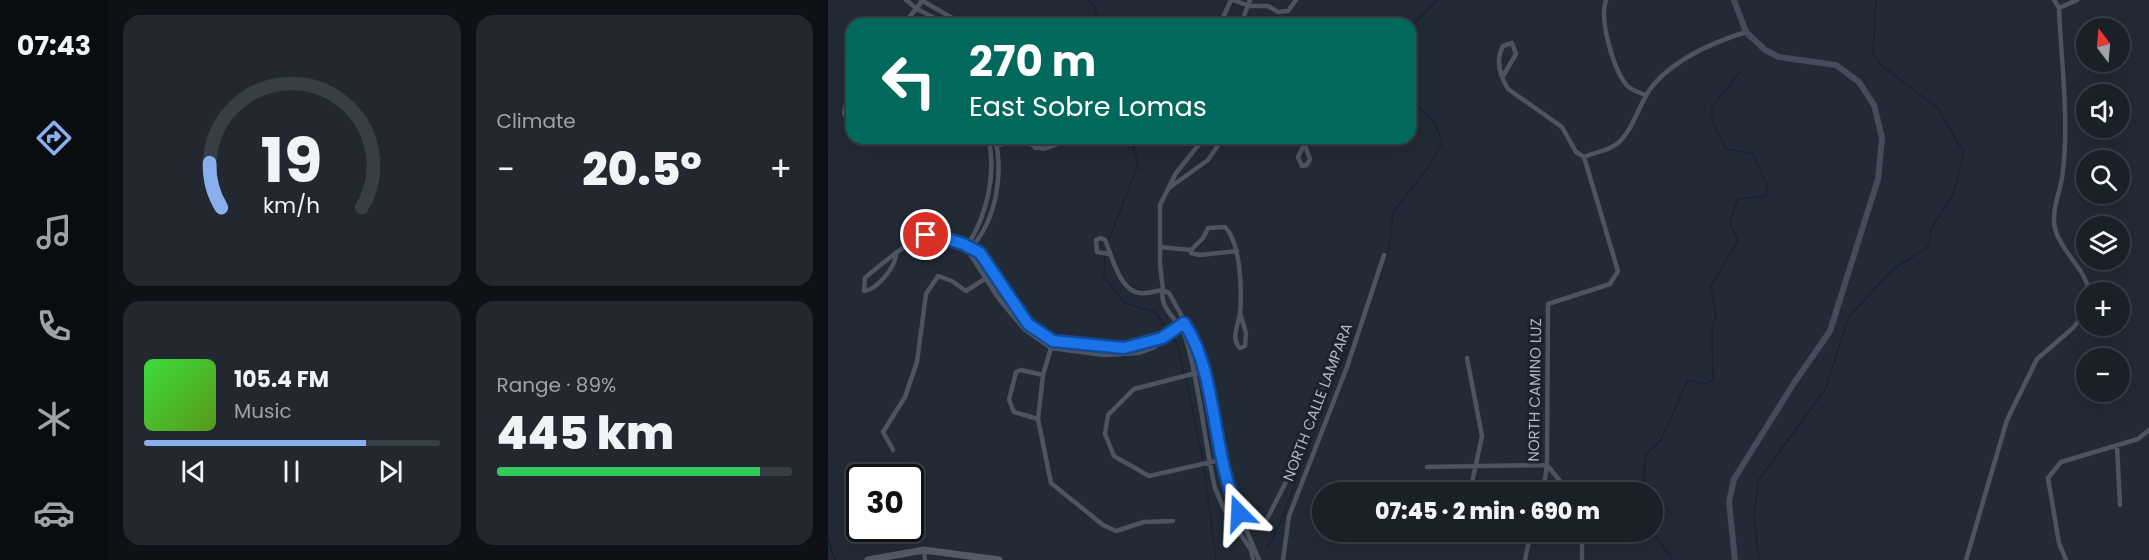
<!DOCTYPE html>
<meta charset="utf-8">
<style>
:root{--surface:#1a2028;--page:#232830;--text:#f1f3f6;--muted:#9fa3a8;--line:#383e45;--accent:#89afef}
body{margin:0;font-family:Poppins,sans-serif;background:var(--page);color:var(--text);height:100vh;display:flex;flex-direction:column;font-size:22px;white-space:nowrap}
*{box-sizing:border-box;margin:0}
p{font-size:20px;color:var(--muted)}
.icon{flex:none;width:33px;height:33px;fill:none;stroke:currentColor;stroke-width:2;stroke-linecap:round;stroke-linejoin:round}
.map{position:relative;flex:1;overflow:hidden}
.side{display:flex;flex-direction:column;gap:15px;padding:15px;background:#0e1216;width:720px}
.side>*{flex:none}
.guide{position:absolute;left:18px;top:18px;width:570px;height:126px;border-radius:18px;box-shadow:0 6px 24px #0002,0 0 0 2px var(--line);background:#00695c;color:#fff;overflow:hidden}
.needle{width:39px;rotate:344deg}
.tools{position:absolute;left:1248px;top:18px;display:grid;gap:12px}
.tools a{display:grid;place-items:center;width:54px;height:54px;border-radius:50%;background:var(--surface);box-shadow:0 6px 24px #0002,0 0 0 2px var(--line);font-size:30px}
.speed{position:absolute;left:18px;top:464px;display:flex;gap:12px;font-size:30px;font-weight:700;text-align:center}
.speed>*{display:grid;place-content:center;width:78px;height:78px;border-radius:50%;background:var(--surface);box-shadow:0 6px 24px #0002,0 0 0 2px var(--line);line-height:1}
.speed .limit{border:3px solid #111;border-radius:9px;background:#fff;color:#111}
.pin{position:absolute;display:grid;place-items:center;width:51px;height:51px;color:#fff;margin:-26px;border:3px solid #fff;border-radius:50%;box-shadow:0 2px 6px #0007}
.me{position:absolute;width:66px;margin:-33px;rotate:339deg;stroke-linejoin:round;filter:drop-shadow(0 0 4px #0008)}
.turn{display:flex;align-items:center;gap:21px;height:126px;padding:0 24px;font-size:27px}
.turn .icon{width:78px;height:78px;stroke-width:2.5}
.turn b{display:block;font-size:42px;line-height:51px}
.big{font-size:45px;font-weight:800;line-height:1.1}
.side .tile{flex:1;display:flex;flex-direction:column;justify-content:center;gap:9px;min-width:0;padding:0 21px;border-radius:18px;background:var(--page)}
.side .dial{align-items:center;gap:0}
.dial svg{height:156px;overflow:visible;fill:none;stroke:var(--line);stroke-width:7;stroke-linecap:round;text-anchor:middle}
.dial text{fill:var(--text);stroke:none}
.song{display:flex;align-items:center;gap:18px}
.cover{width:72px;height:72px;border-radius:9px;background:linear-gradient(135deg,hsl(120 70% 55%),hsl(90 70% 35%))}
.played{height:6px;border-radius:3px;background:linear-gradient(90deg,var(--accent) 75%,var(--line) 75%)}
.keys{display:flex;justify-content:space-around;direction:ltr}
.heat{display:flex;justify-content:space-between;align-items:center;font-size:33px;direction:ltr}
.charge{height:9px;border-radius:4px;background:linear-gradient(90deg,#34c759 89%,var(--line) 0)}
.side .tiles{flex:1;display:grid;gap:15px;grid-template-columns:repeat(2,1fr)}
.trip{position:absolute;left:484px;top:482px;width:351px;height:60px;border-radius:30px;background:var(--surface);box-shadow:0 6px 24px #0002,0 0 0 2px var(--line);font-weight:800;line-height:60px;text-align:center}
main{display:flex;flex:1;min-height:0}
.dock{display:flex;flex-direction:column;width:108px;justify-content:space-around;align-items:center;background:#0a0d10;color:var(--muted)}
.dock .icon{width:42px;height:42px}
.dock .current{color:var(--accent)}
.dock b{font-size:27px;color:var(--text)}
.map>svg:first-child{display:block}
.lines{fill:none;stroke-linecap:round;stroke-linejoin:round}
.stream{stroke:#172233;stroke-width:1.5}
.street{stroke:#4e545f;stroke-width:4.5}
.secondary{stroke:#444c5a;stroke-width:6}
.primary{stroke:#545b67;stroke-width:7}
.route-casing{stroke:#114b97;stroke-width:15}
.route{stroke:#1a73e8;stroke-width:10}
.labels{text-anchor:middle;stroke-width:6;stroke-linejoin:round;paint-order:stroke}
.street-label{font-size:15px;fill:#b0b7c4;stroke:#1b222c}
</style>
<main>
<nav class="dock">
<b>07:43</b>
<svg class="icon current" aria-label="directions" viewBox="0 0 24 24"><path d="M12 3l9 9-9 9-9-9zM9 14v-3h6M13 9l2 2-2 2"/></svg>
<svg class="icon" aria-label="music" viewBox="0 0 24 24"><path d="M9 18V5l10-2v13"/><circle cx="6" cy="18" r="3"/><circle cx="16" cy="16" r="3"/></svg>
<svg class="icon" aria-label="phone" viewBox="0 0 24 24"><path d="M5 4h4l2 5-3 2q2 4 5 5l2-3 5 2v4C11 20 4 13 5 4z"/></svg>
<svg class="icon" aria-label="climate" viewBox="0 0 24 24"><path d="M12 3v18M4 7l16 10M4 17L20 7"/></svg>
<svg class="icon" aria-label="car" viewBox="0 0 24 24"><path d="M5 17H2v-5l4-1 3-4h7l3 4 3 1v5h-3M9 17h6M6 11h13"/><circle cx="7" cy="17" r="2"/><circle cx="17" cy="17" r="2"/></svg>
</nav>
<section class="side">
<div class="tiles">
<div class="tile dial"><svg viewBox="0 0 100 80">
<path d="M14 69A42 42 0 1 1 86 69"/>
<path d="M14 69A42 42 0 0 1 8 46" stroke="#89afef"/>
<text x="50" y="56" font-size="32" font-weight="700">19</text>
<text x="50" y="72" font-size="11">km/h</text>
</svg></div>
<div class="tile"><p>Climate</p>
<div class="heat"><a>−</a><b class="big">20.5°</b><a>+</a></div>
</div>
<div class="tile">
<div class="song"><i class="cover"></i><div><b>105.4 FM</b><p>Music</p></div></div>
<div class="played"></div>
<div class="keys"><svg class="icon" aria-label="previous" viewBox="0 0 24 24"><path d="M18 5L8 12l10 7zM5 5v14"/></svg><svg class="icon" aria-label="pause" viewBox="0 0 24 24"><path d="M8 5v14M16 5v14"/></svg><svg class="icon" aria-label="next" viewBox="0 0 24 24"><path d="M6 5l10 7-10 7zM19 5v14"/></svg></div>
</div>
<div class="tile"><p>Range · 89%</p><b class="big">445 km</b><div class="charge"></div></div>
</div>
</section>
<div class="map">
<svg width="1321" height="560" viewBox="0 0 1321 560">
<rect width="100%" height="100%" fill="#222a36"/>
<g class="lines">
<path class="stream" d="M259,0L266,6L271,24
M582,28L609,0
M280,242L310,165L303,138
M557,254L561,249L565,212L600,168L614,143L608,124L582,99
M277,256L276,277L297,303L327,312L341,332
M343,336L349,343L356,373
M358,378L375,461
M376,466L388,560
M814,492L818,454L833,440L860,380L876,384L885,380L884,330L888,314L883,286L910,241L902,222L910,199L938,196L939,185L925,154L898,149C870,98 887,112 912,71
M824,531L845,560
M0,540L7,560
M438,549L449,531L508,375L530,326
M931,560L926,518L930,481L998,388L1020,318L1064,270L1100,247L1104,228L1125,194L1136,153L1110,108L1053,65L1045,53L1048,0"/>
<path class="street" d="M78,0L89,9L118,24
M93,0L135,24
M405,0L421,6H440L450,12L460,11L468,0
M778,0C771,19 785,67 797,83C801,90 811,92 817,95
M1226,0L1231,8C1233,63 1242,122 1234,178C1231,195 1222,215 1228,232C1235,253 1258,270 1261,292
M1231,8L1249,0
M76,24L95,0
M392,24L403,0
M413,24L422,0
M675,76L688,54L684,43L675,46C667,61 672,76 680,89L734,127L748,152L756,157
M24,82L16,112L20,123L24,125
M160,138C169,172 159,214 141,243L142,249C168,221 176,175 167,138
M474,138L482,159L479,165L474,166L470,157L476,145
M168,146L190,140L215,149L247,138
M207,148L227,138
M756,157C767,152 781,151 790,143C807,128 811,101 826,84C849,58 886,42 918,32
M341,188L380,160L395,138
M332,247L363,250
M409,251L372,255L363,253V250L375,238L380,228L397,227C413,243 414,291 412,313C411,324 402,338 412,348L417,346L418,333L412,313
M281,254L269,252L268,240L273,238L277,240C284,255 291,291 312,293C319,294 328,291 335,290L332,264V205L348,173L376,138
M68,256C66,268 49,290 36,291L37,278C47,269 86,237 98,235C112,232 132,241 142,249
M334,338C321,340 307,347 294,348C201,350 199,320 152,253L142,249V254L171,299L196,329L223,348L276,355L311,353L325,348L353,325
M225,341L215,375L210,419L223,483L275,525L288,531L316,522L345,521
M639,358L654,436L642,492
M376,371L306,389L280,415L277,434L286,456L321,476L392,460
M210,419L186,412L181,400L188,372L193,370L215,375
M1289,446L1292,505
M65,450L55,432L77,397L89,362L98,294L110,276L124,281L138,291L166,273
M599,467L719,465L737,487L748,492
M715,492L719,465L720,304L782,284L790,271L756,157
M408,529L426,521H438L457,484L500,374
M754,531V560
M630,541L633,531
M96,550L97,560
M425,560L423,550L396,509L387,488C376,439 372,387 358,339C353,322 330,308 335,290L341,293L370,345L392,460L406,501L431,560
M455,560L461,516L519,367L556,255
M697,560L703,531
M1138,560L1179,420L1209,359L1245,328L1258,311
M1238,560L1231,543L1220,478L1233,462L1310,439L1321,430"/>
<path class="secondary" d="M906,0L918,32L937,50L951,57L1008,65L1031,82L1046,105L1054,138L1050,179L1002,331L966,383L906,479L901,502L907,560"/>
<path class="primary" d="M40,560L96,550L171,560"/>
</g>
<g class="lines">
<g class="route-casing">
<path id="route" d="M98,235L110,236L135,244L152,253L200,324L225,341L296,348L334,338L356,323C390,373 383,454 411,513"/>
</g>
<use href="#route" class="route"/>
</g>
<g class="labels">
<g class="street-label">
<text transform="translate(707 390) rotate(-89)" y="5">NORTH CAMINO LUZ</text>
<text transform="translate(490 402) rotate(-69)" y="5">NORTH CALLE LAMPARA</text>
</g>
</g>
</svg>
<div class="tools">
<a><svg class="needle" viewBox="-14 -14 28 28"><path d="M0-13l5 13h-10z" fill="#e53935"/><path d="M0 13l5-13h-10z" fill="#9fa3a8"/></svg></a>
<a><svg class="icon" aria-label="sound" viewBox="0 0 24 24"><path d="M4 9h4l5-4v14l-5-4H4zM17 9q2 3 0 6"/></svg></a>
<a><svg class="icon" aria-label="search" viewBox="0 0 24 24"><circle cx="10" cy="10" r="6"/><path d="M15 15l6 6"/></svg></a>
<a><svg class="icon" aria-label="layers" viewBox="0 0 24 24"><path d="M12 4l9 5-9 5-9-5zM3 14l9 5 9-5"/></svg></a>
<a>+</a>
<a>−</a>
</div>
<div class="speed"><div class="limit">30</div></div>
<div class="pin" style="left:98px;top:235px;background:#d93025"><svg class="icon" aria-label="arrive" viewBox="0 0 24 24"><path d="M6 21V4h12l-3 4 3 4H6"/></svg></div>
<svg class="me" style="left:411px;top:513px" viewBox="-20 -20 40 40"><path d="M0-17L14 15 0 8-14 15z" fill="#1a73e8" stroke="#fff" stroke-width="4"/></svg>
<div class="trip">07:45 · 2 min · 690 m</div>
<div class="guide">
<div class="turn"><svg class="icon" aria-label="left" viewBox="0 0 24 24"><path d="M17 20v-9H6M10 6l-5 5 5 5"/></svg><div><b>270 m</b>East Sobre Lomas</div></div>
</div>
</div>
</main>
